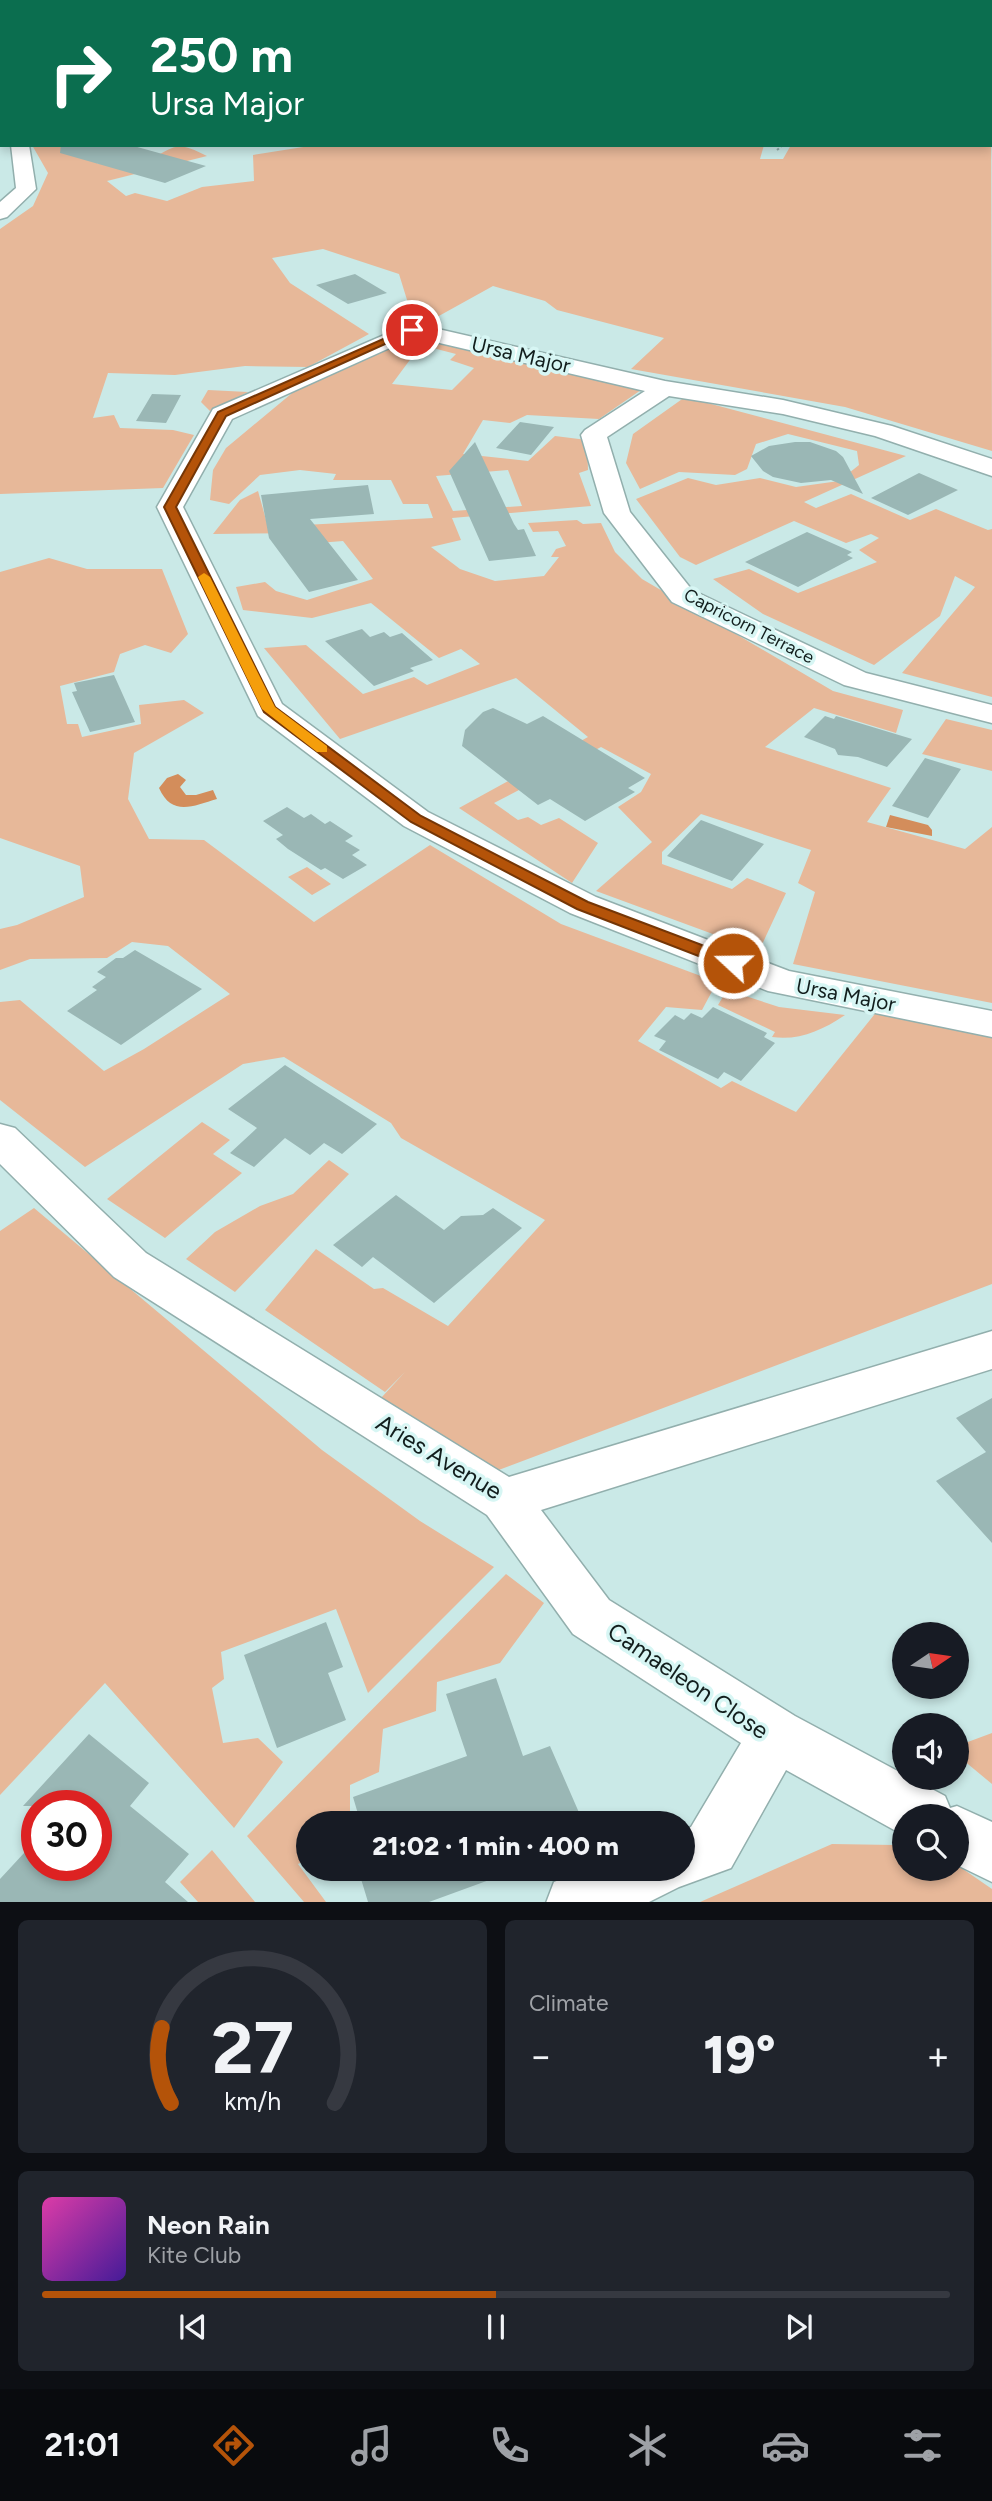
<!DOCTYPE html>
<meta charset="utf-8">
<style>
:root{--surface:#171b24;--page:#20242c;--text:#f1f3f6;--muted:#9ea1a6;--line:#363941;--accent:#b45309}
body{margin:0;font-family:Figtree,sans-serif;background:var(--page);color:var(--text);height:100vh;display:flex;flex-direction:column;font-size:26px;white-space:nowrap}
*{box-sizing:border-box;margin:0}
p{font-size:23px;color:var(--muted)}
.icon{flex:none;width:38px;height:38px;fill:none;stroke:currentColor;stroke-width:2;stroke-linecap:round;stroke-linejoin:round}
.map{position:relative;height:1902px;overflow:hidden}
.sheet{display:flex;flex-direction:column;gap:18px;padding:18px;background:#0d0f14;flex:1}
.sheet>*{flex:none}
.hud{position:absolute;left:0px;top:0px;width:992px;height:147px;box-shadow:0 4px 10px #0003;background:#0b6e4f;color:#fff;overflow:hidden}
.needle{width:46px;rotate:77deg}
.fabs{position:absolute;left:892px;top:1622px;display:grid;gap:14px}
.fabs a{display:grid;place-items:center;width:77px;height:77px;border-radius:50%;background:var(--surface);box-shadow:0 4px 10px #0003;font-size:35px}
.speed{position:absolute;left:21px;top:1790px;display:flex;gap:14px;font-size:35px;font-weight:700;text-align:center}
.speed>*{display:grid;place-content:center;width:91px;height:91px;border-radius:50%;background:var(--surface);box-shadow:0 4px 10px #0003;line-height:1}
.speed .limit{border:10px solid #d22;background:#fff;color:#111}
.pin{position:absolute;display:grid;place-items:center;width:60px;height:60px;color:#fff;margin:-30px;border:4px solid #fff;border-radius:50%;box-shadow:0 2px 7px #0007}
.me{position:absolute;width:77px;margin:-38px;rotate:291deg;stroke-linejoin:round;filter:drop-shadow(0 0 5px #0008)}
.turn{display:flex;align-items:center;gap:24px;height:147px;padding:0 35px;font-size:32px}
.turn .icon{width:91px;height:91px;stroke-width:2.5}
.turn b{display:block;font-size:49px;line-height:60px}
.big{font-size:52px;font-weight:800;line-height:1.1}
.sheet .tile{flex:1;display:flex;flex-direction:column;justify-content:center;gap:10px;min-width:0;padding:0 24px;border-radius:10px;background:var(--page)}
.sheet .dial{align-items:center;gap:0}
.dial svg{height:182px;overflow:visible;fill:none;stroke:var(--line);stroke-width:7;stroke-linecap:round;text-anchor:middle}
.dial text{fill:var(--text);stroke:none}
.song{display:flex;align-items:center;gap:21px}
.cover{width:84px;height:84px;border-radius:10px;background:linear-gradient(135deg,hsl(320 70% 55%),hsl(260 70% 35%))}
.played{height:7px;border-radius:4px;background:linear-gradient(90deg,var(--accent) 50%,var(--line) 50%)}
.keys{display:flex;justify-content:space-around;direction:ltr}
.heat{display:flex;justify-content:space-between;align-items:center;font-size:38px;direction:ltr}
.sheet .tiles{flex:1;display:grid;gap:18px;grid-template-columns:1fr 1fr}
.tile:last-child{grid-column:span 2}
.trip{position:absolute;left:296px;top:1811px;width:399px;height:70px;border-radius:35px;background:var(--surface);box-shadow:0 4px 10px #0003;font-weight:800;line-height:70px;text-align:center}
.menu{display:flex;height:112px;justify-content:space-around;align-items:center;background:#090b0e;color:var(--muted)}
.menu .icon{width:49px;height:49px}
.menu .selected{color:var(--accent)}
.menu b{font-size:32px;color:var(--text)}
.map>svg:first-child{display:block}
.green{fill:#e7b899;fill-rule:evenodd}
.water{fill:#d38d5b}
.building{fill:#9ab7b5}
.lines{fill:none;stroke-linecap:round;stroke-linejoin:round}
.minor-casing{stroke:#92afad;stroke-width:3}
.path{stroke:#91aaa8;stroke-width:2;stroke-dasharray:2.5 2.5;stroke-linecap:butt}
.minor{fill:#fff;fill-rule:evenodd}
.route{fill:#b45309;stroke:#753606;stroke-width:2}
.slow{fill:#f59e0b}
.labels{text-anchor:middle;stroke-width:7;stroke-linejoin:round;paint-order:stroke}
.far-street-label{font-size:18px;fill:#121e1d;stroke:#d7f6f4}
.street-label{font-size:21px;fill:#121e1d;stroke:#d7f6f4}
.near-street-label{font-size:24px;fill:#121e1d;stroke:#d7f6f4}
</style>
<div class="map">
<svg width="992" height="1903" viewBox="0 0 992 1903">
<rect width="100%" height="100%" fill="#cae9e7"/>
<path class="green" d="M0,0H287L2,2L0,48Z
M991,75L992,451L845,407L631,369L664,338L557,310L545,301L493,286L428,322L412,316L399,274L323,249L272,258L290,283L369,334L308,367L245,366L175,375L108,373L93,418L114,415L120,428L173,430L194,435L163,488L0,494V229L33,206L48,173L32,145H82L98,164C111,163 128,165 141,161C175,152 170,136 207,156L107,181L126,196L135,193L167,201L202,187L254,181L253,155L316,145H764L760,159H783L791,145H990Z
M437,341L641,390L599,419L527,415L510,423L483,420L463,454L528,461L555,436L587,440L588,470L579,473L591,506L452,518L461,540L431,547L460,569L495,581L544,576L559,557H551L556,549L566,546L558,531L533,532L528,523L577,520L583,524L601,523L615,552L642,579L833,691L903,710L896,733L814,708L765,747L891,788L867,822L965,849L992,827V1003L793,964L815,892L798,883L811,850L701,814L662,852V864L732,889L747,878L786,893L759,951L596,891L652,842L618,807L641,792L651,774L601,747L494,803L518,820L528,817L541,825L559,818L598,843L572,883L459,808L588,737L516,678L340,739L264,648L306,645L363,694L414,677L427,685L480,664L461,649L439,658L371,603L312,618L243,610L236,587L265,582L276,591L307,600L373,579L343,541L318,543L313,533L213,534L240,500L258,491L268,527L433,518L428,504H403L391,480H333L336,474L300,470L260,475L229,504L210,500L213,470L226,448L297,389L390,346L415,353L392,384L452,390L474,368L450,360L456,354L425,346ZM508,470L522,506L453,511L436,476Z
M208,390L248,392L210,411L201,402Z
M685,397L906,456L804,502L816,508L851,494L910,520L936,509L988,530L992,529V697L902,673L975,587L955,576L940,616L874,665L763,614L713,579L749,569L798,593L877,562L859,550L879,538L871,534L846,543L794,521L696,565L680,557L636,499L688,478L716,485L760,478L796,487L839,481L859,465L857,451L788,434L756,444L747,469L735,475L679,472L640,489L626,463L633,434Z
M49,558L87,569H162L188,634L171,653L145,645L120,654L114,672L60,686L67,724H78L82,737L141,724L139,705L184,700L204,713L134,753L128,799L149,839L204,840L314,922L430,845L561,924L717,982L702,1010L666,1007L638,1041L721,1088L732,1081L796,1112L878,1010L992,1033V1284L488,1474L381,1398L405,1372L385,1392L265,1310L316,1249L374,1289L383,1288L448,1326L545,1220L401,1138L391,1123L284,1057L243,1064L85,1167L0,1100V1002L20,1000L104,1071L144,1049L230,994L168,946L132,942L107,958L30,959L0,970V929L17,925L84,897L80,866L0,838V572Z
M946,719L992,730V771L922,754Z
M307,867L331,884L312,895L288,877Z
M727,990L779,1007L845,1015C823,1030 799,1041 772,1037L775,1032L718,1005Z
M202,1122L230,1140L213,1154L242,1173L165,1238L107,1199Z
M329,1160L349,1174L235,1292L186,1259L215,1232L260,1206L293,1194Z
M34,1208L322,1450L420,1521L494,1567L368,1693L336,1609L221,1652L224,1679L212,1688L223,1743L258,1738L283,1762L234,1828L105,1683L0,1795V1231Z
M506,1574L544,1603L500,1663L437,1682L436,1711L383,1729L379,1772L350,1785V1823L308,1824V1859L298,1864L326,1902H304L247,1836Z
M992,1733V1784L957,1755V1746Z
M832,1844L894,1845L905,1849V1869H957V1866L960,1867L992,1889V1902H700Z
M212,1850L255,1902H198L180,1882Z"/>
<path class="water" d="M178,774L186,780L180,787L186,795H196L213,790L217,799C193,806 172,817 159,788L167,778Z
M890,815L928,825L932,830V836L886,827Z"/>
<path class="building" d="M61,145H130L206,166L165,183L60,153Z
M355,274L387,293L348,304L316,285Z
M152,394L181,395L166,423L136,421Z
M520,422L554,427L531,455L496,448Z
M475,442L514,524L518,530L524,529L536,556L489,561L449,471Z
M795,442H810L836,451L843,457L863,494L831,480L801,483L773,477L763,471L751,456L769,446Z
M919,473L958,490L908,515L871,498Z
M368,485L374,514L310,519L358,580L309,592L269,538L261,495Z
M807,532L852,552L847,555L853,558L798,587L745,562Z
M362,629L370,637L384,632L390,637L402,633L433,660L410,668L414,671L374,686L325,641Z
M114,675L135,722L90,732L72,692L77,691L74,683Z
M493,708L527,724L543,716L645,778L628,788L635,792L585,821L550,799L538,805L462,746L465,730L483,712Z
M825,716L834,719L836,716L912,739L887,767L858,757L838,755L835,749L804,737Z
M925,758L961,769L928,818L892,806Z
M287,807L304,818L311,814L325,824L330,821L353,836L345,841L360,850L352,855L367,865L343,879L325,868L321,870L288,849L276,839L283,835L263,821Z
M701,820L764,844L732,881L667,856Z
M135,950L202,989L121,1045L67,1011L97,990L92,987L106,977L97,972L116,958H123Z
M713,1007L767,1033L764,1037L775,1043L741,1081L724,1072L718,1079L659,1050L666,1041L654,1036L675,1015L684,1020L691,1013L702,1018Z
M285,1065L314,1084L377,1124L342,1154L324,1143L310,1155L285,1138L254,1167L230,1153L257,1128L228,1109Z
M396,1195L444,1230L461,1216L483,1215L493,1208L522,1228L434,1303L373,1257L362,1267L333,1245Z
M992,1398V1543L936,1481L986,1452L956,1418Z
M326,1622L343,1667L328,1673L346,1720L277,1748L244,1655Z
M496,1678L523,1756L550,1746L584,1824H361L353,1797L467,1756L446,1694Z
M89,1734L149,1783L130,1806L189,1854L165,1882L188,1902H0V1879L37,1839V1866H96V1806H23Z
M358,1869H488L492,1879L429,1902H368Z"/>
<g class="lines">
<g class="minor-casing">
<path id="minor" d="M299,0H319L298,2Z
M643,0H659L660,2H645Z
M992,3V13H990V4Z
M11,145H29L36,189L7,217L0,219V202L16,188Z
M412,323L665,381L783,400L892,426L992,459V476L875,436L783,414L669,396L607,437L630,512L692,590L866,673L992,705V723L844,685L672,602L604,513L581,435L585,430L645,391L414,337L232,419L183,507L282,704L428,812L596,897L789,971L992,1011V1037L768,991L570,913L404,826L258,716L157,507L213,409Z
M0,1124L15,1128L146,1253L509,1477L992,1331V1369L541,1510L609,1600L795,1716L905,1775V1778H911L945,1796L950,1808L957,1806L992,1822V1882L957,1865V1816H905V1836L786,1770L731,1868L679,1887L647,1903H546L554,1882L587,1869H682V1830L691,1827L741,1743L573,1634L487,1515L114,1277L0,1164Z"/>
</g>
<path class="path" d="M777,150L783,145"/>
<use href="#minor" class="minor"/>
</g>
<path class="route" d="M408,328L416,330L226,416L176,507L275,707L421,816L588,902L739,959L741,963L739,967H727L577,909L411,822L264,712L164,507L218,412Z"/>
<path class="slow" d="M204,573L210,577L275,707L327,746V752H317L262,709L198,577Z"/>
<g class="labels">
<g class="far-street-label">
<text transform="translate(749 626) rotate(27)" y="6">Capricorn Terrace</text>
</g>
<g class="street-label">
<text transform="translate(521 355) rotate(13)" y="7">Ursa Major</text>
<text transform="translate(846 995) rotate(11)" y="7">Ursa Major</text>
</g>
<g class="near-street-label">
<text transform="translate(439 1457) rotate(31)" y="8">Aries Avenue</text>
<text transform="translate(688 1681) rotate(34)" y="8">Camaeleon Close</text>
</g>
</g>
</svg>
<div class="fabs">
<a><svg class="needle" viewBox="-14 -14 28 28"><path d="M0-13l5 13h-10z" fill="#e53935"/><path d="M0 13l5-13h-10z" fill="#9ea1a6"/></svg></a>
<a><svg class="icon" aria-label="sound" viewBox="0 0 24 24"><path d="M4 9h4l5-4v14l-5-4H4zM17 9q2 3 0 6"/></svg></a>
<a><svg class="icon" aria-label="search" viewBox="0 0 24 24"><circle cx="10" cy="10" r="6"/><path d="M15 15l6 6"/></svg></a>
</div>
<div class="speed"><div class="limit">30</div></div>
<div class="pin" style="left:412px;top:330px;background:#d93025"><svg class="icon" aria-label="arrive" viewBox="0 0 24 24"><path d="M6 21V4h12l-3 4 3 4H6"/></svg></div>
<svg class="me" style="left:733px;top:963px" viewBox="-20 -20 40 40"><circle r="17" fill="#b45309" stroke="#fff" stroke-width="3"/><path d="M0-11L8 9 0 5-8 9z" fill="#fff"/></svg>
<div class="trip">21:02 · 1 min · 400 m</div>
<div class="hud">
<div class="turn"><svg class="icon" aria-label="right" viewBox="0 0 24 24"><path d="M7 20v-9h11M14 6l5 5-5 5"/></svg><div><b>250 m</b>Ursa Major</div></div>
</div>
</div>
<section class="sheet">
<div class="tiles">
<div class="tile dial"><svg viewBox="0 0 100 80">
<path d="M14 69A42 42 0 1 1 86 69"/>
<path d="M14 69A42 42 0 0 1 10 36" stroke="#b45309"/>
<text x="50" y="56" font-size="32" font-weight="700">27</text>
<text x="50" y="72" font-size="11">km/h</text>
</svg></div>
<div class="tile"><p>Climate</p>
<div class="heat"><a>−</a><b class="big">19°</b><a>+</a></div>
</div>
<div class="tile">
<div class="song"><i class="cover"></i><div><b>Neon Rain</b><p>Kite Club</p></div></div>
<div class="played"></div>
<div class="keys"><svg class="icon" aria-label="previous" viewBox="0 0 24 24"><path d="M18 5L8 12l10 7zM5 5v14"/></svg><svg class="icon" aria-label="pause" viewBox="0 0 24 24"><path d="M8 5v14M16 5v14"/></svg><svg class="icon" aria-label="next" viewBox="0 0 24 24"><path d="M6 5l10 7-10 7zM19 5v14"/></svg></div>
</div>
</div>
</section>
<nav class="menu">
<b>21:01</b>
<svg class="icon selected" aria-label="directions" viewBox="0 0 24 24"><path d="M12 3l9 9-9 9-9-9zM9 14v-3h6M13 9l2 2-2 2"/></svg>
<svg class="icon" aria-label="music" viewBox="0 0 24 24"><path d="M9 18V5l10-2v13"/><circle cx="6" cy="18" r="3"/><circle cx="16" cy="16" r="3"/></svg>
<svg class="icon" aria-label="phone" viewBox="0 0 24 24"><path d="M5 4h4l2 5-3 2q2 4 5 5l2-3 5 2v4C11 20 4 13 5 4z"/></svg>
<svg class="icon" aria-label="climate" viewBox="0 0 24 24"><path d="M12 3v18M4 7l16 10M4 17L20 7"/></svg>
<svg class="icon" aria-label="car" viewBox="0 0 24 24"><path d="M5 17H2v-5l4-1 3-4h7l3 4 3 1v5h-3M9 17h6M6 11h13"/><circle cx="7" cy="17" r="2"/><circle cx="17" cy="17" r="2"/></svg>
<svg class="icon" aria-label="filters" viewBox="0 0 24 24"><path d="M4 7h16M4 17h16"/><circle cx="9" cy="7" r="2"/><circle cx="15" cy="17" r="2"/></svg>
</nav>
